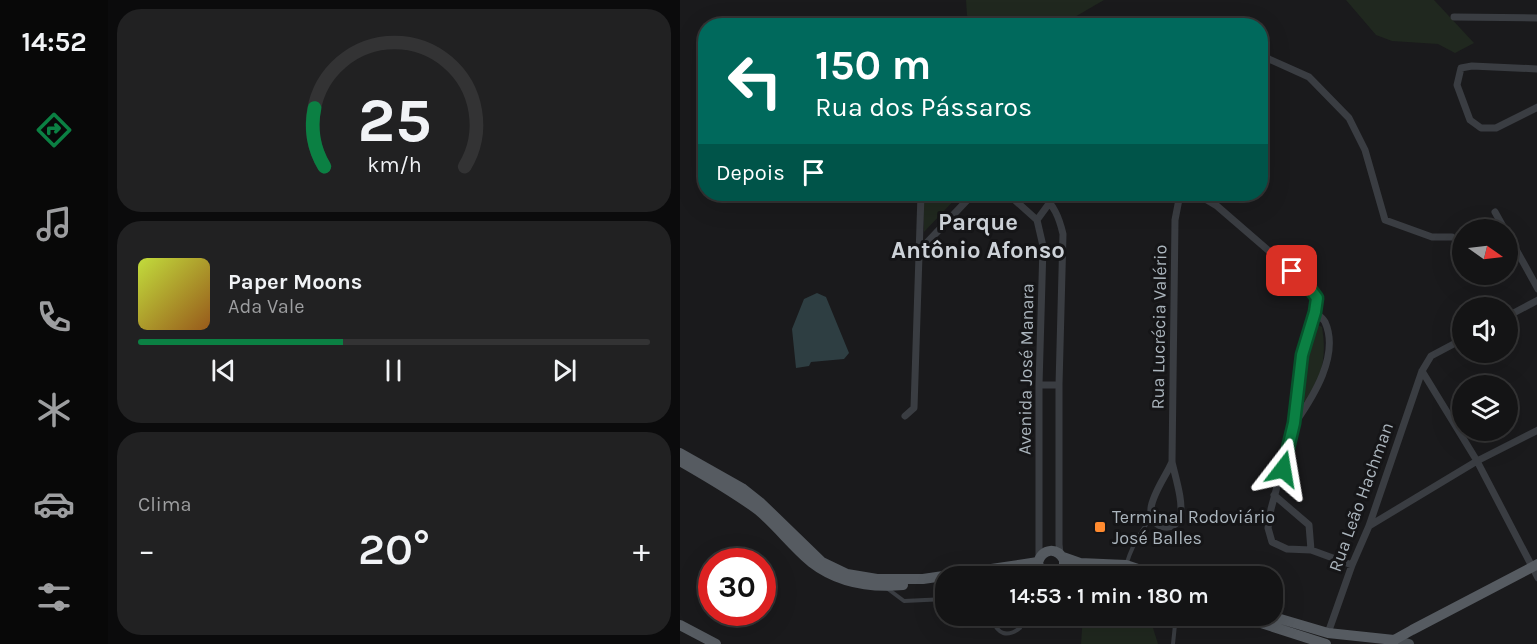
<!DOCTYPE html>
<html lang="pt">
<meta charset="utf-8">
<style>
:root{--surface:#141415;--page:#212122;--text:#f1f3f6;--muted:#9d9ea0;--line:#333334;--accent:#0b8043}
body{margin:0;font-family:Karla,sans-serif;background:var(--page);color:var(--text);height:100vh;display:flex;flex-direction:column;font-size:22px;white-space:nowrap}
*{box-sizing:border-box;margin:0}
p{font-size:20px;color:var(--muted)}
.icon{flex:none;width:33px;height:33px;fill:none;stroke:currentColor;stroke-width:2;stroke-linecap:round;stroke-linejoin:round}
.map{position:relative;flex:1;overflow:hidden}
.sheet{display:flex;flex-direction:column;gap:9px;padding:9px;background:#0b0b0c;width:572px}
.sheet>*{flex:none}
.banner{position:absolute;left:18px;top:18px;width:570px;height:183px;border-radius:24px;box-shadow:0 6px 24px #0002,0 0 0 2px var(--line);background:#00695c;color:#fff;overflow:hidden}
.needle{width:39px;rotate:104deg}
.buttons{position:absolute;left:772px;top:219px;display:grid;gap:12px}
.buttons a{display:grid;place-items:center;width:66px;height:66px;border-radius:50%;background:var(--surface);box-shadow:0 6px 24px #0002,0 0 0 2px var(--line);font-size:30px}
.speed{position:absolute;left:18px;top:548px;display:flex;gap:12px;font-size:30px;font-weight:700;text-align:center}
.speed>*{display:grid;place-content:center;width:78px;height:78px;border-radius:50%;background:var(--surface);box-shadow:0 6px 24px #0002,0 0 0 2px var(--line);line-height:1}
.speed .limit{border:9px solid #d22;background:#fff;color:#111}
.pin{position:absolute;display:grid;place-items:center;width:51px;height:51px;color:#fff;margin:-26px;border-radius:12px;box-shadow:0 3px 9px #0006}
.me{position:absolute;width:66px;margin:-33px;rotate:14deg;stroke-linejoin:round;filter:drop-shadow(0 0 4px #0008)}
.turn{display:flex;align-items:center;gap:21px;height:126px;padding:0 18px;font-size:27px}
.turn .icon{width:78px;height:78px;stroke-width:2.5}
.turn b{display:block;font-size:42px;line-height:51px}
.then{display:flex;align-items:center;height:57px;padding:0 18px;background:#0003;gap:12px;font-size:22px}
.big{font-size:45px;font-weight:600;line-height:1.1}
.sheet .card{flex:1;display:flex;flex-direction:column;justify-content:center;gap:9px;min-width:0;padding:0 21px;border-radius:24px;background:var(--page)}
.sheet .dial{align-items:center;gap:0}
.dial svg{height:156px;overflow:visible;fill:none;stroke:var(--line);stroke-width:7;stroke-linecap:round;text-anchor:middle}
.dial text{fill:var(--text);stroke:none}
.song{display:flex;align-items:center;gap:18px}
.cover{width:72px;height:72px;border-radius:9px;background:linear-gradient(135deg,hsl(70 70% 55%),hsl(30 70% 35%))}
.played{height:6px;border-radius:3px;background:linear-gradient(90deg,var(--accent) 40%,var(--line) 40%)}
.keys{display:flex;justify-content:space-around;direction:ltr}
.heat{display:flex;justify-content:space-between;align-items:center;font-size:33px;direction:ltr}
.trip{position:absolute;left:255px;top:566px;width:348px;height:60px;border-radius:24px;background:var(--surface);box-shadow:0 6px 24px #0002,0 0 0 2px var(--line);font-weight:600;line-height:60px;text-align:center}
main{display:flex;flex:1;min-height:0}
.dock{display:flex;flex-direction:column;width:108px;justify-content:space-around;align-items:center;background:#080808;color:var(--muted)}
.dock .icon{width:42px;height:42px}
.dock .selected{color:var(--accent)}
.dock b{font-size:27px;color:var(--text)}
.map>svg:first-child{display:block}
.green{fill:#20281f}
.water{fill:#2e3e42}
.lines{fill:none;stroke-linecap:round;stroke-linejoin:round}
.lane{stroke:#3a3d42;stroke-width:4}
.street{stroke:#3a3d42;stroke-width:7}
.secondary{stroke:#484d52;stroke-width:10}
.primary{stroke:#565b61;stroke-width:10}
.route-casing{stroke:#07532c;stroke-width:15}
.route{stroke:#0b8043;stroke-width:10}
.poi-dot{fill:#ff8a2f;stroke:#151517;stroke-width:2}
.labels{text-anchor:middle;stroke-width:6;stroke-linejoin:round;paint-order:stroke}
.street-label{font-size:18px;fill:#abb5bd;stroke:#151517}
.poi-label{font-size:18px;fill:#abb5bd;stroke:#151517;text-anchor:start}
.district-label{font-size:24px;font-weight:bold;fill:#cdd2d8;stroke:#151517}
</style>
<main>
<nav class="dock">
<b>14:52</b>
<svg class="icon selected" aria-label="directions" viewBox="0 0 24 24"><path d="M12 3l9 9-9 9-9-9zM9 14v-3h6M13 9l2 2-2 2"/></svg>
<svg class="icon" aria-label="music" viewBox="0 0 24 24"><path d="M9 18V5l10-2v13"/><circle cx="6" cy="18" r="3"/><circle cx="16" cy="16" r="3"/></svg>
<svg class="icon" aria-label="phone" viewBox="0 0 24 24"><path d="M5 4h4l2 5-3 2q2 4 5 5l2-3 5 2v4C11 20 4 13 5 4z"/></svg>
<svg class="icon" aria-label="climate" viewBox="0 0 24 24"><path d="M12 3v18M4 7l16 10M4 17L20 7"/></svg>
<svg class="icon" aria-label="car" viewBox="0 0 24 24"><path d="M5 17H2v-5l4-1 3-4h7l3 4 3 1v5h-3M9 17h6M6 11h13"/><circle cx="7" cy="17" r="2"/><circle cx="17" cy="17" r="2"/></svg>
<svg class="icon" aria-label="filters" viewBox="0 0 24 24"><path d="M4 7h16M4 17h16"/><circle cx="9" cy="7" r="2"/><circle cx="15" cy="17" r="2"/></svg>
</nav>
<section class="sheet">
<div class="card dial"><svg viewBox="0 0 100 80">
<path d="M14 69A42 42 0 1 1 86 69"/>
<path d="M14 69A42 42 0 0 1 9 39" stroke="#0b8043"/>
<text x="50" y="56" font-size="32" font-weight="700">25</text>
<text x="50" y="72" font-size="11">km/h</text>
</svg></div>
<div class="card">
<div class="song"><i class="cover"></i><div><b>Paper Moons</b><p>Ada Vale</p></div></div>
<div class="played"></div>
<div class="keys"><svg class="icon" aria-label="previous" viewBox="0 0 24 24"><path d="M18 5L8 12l10 7zM5 5v14"/></svg><svg class="icon" aria-label="pause" viewBox="0 0 24 24"><path d="M8 5v14M16 5v14"/></svg><svg class="icon" aria-label="next" viewBox="0 0 24 24"><path d="M6 5l10 7-10 7zM19 5v14"/></svg></div>
</div>
<div class="card"><p>Clima</p>
<div class="heat"><a>−</a><b class="big">20°</b><a>+</a></div>
</div>
</section>
<div class="map">
<svg width="858" height="644" viewBox="0 0 858 644">
<rect width="100%" height="100%" fill="#1a1a1c"/>
<path class="green" d="M286,0H424L381,25H291L287,15Z
M666,0H754L794,43L775,53L758,44L712,41L696,35Z
M243,194H280L244,232Z
M634,323L642,327C647,358 642,375 627,402L622,401Z
M403,615H469L478,644H401Z"/>
<path class="water" d="M137,293L146,297L169,353L164,359L131,362L129,366L116,368L112,329L124,299Z"/>
<g class="lines">
<path class="lane" d="M444,576C447,554 458,535 471,518
M208,589L224,601L266,599
M316,615L312,620C318,634 327,638 340,628L341,615
M493,644L496,615"/>
<path class="street" d="M774,17L858,18
M580,55L629,77L669,118L685,150L705,220L752,237H772
M858,69L792,66L781,68L777,85L790,120L801,128H816L858,107
M328,194L357,220L363,246L359,385V559
M361,194C374,205 379,217 383,234L379,385V544L380,554
M517,194L537,206L625,282L637,299L635,312L622,355L614,423L591,509L588,528L592,542L607,549L631,550L672,565
M815,212L825,230
M357,220L376,194
M828,235L858,289
M239,251L293,194
M828,316L858,300
M742,371L797,461L858,578
M359,385H379
M225,416L234,408L241,194
M615,423C633,397 660,355 645,322C643,318 638,315 635,312
M492,462C486,476 473,493 471,508C469,530 496,533 500,517C504,503 495,476 492,462L495,220L500,194
M594,495L629,525L631,550
M689,526L797,461L858,430
M648,633L672,565L689,526L742,371L751,356L783,339"/>
<path class="secondary" d="M714,640L729,644"/>
<path class="primary" d="M0,453L62,488L81,503L142,562L167,574L197,579H243L358,562
M0,461C26,476 54,492 78,510C97,526 112,546 131,562C158,583 190,588 223,585
M383,557L400,563L446,565L479,576
M382,573L434,576
M339,576L360,571
M365,576L360,571L358,562C363,548 377,547 384,560V569L377,576
M556,615L646,644
M587,615L648,633L714,640
M0,625L36,644
M713,644L714,640L732,630L858,564"/>
</g>
<g class="lines">
<g class="route-casing">
<path id="route" d="M603,469L614,423L622,355L635,312L637,298L625,282L612,271"/>
</g>
<use href="#route" class="route"/>
</g>
<rect class="poi-dot" x="414" y="521" width="12" height="12" rx="3"/>
<g class="labels">
<g class="street-label">
<text transform="translate(479 327) rotate(-89)" y="6">Rua Lucrécia Valério</text>
<text transform="translate(346 369) rotate(-89)" y="6">Avenida José Manara</text>
<text transform="translate(681 497) rotate(-70)" y="6">Rua Leão Hachman</text>
</g>
<g class="poi-label">
<text x="432" y="523">Terminal Rodoviário<tspan x="432" dy="21">José Balles</tspan></text>
</g>
<g class="district-label">
<text x="298" y="230">Parque<tspan x="298" dy="28">Antônio Afonso</tspan></text>
</g>
</g>
</svg>
<div class="buttons">
<a><svg class="needle" viewBox="-14 -14 28 28"><path d="M0-13l5 13h-10z" fill="#e53935"/><path d="M0 13l5-13h-10z" fill="#9d9ea0"/></svg></a>
<a><svg class="icon" aria-label="sound" viewBox="0 0 24 24"><path d="M4 9h4l5-4v14l-5-4H4zM17 9q2 3 0 6"/></svg></a>
<a><svg class="icon" aria-label="layers" viewBox="0 0 24 24"><path d="M12 4l9 5-9 5-9-5zM3 14l9 5 9-5"/></svg></a>
</div>
<div class="speed"><div class="limit">30</div></div>
<div class="pin" style="left:612px;top:271px;background:#d93025"><svg class="icon" aria-label="arrive" viewBox="0 0 24 24"><path d="M6 21V4h12l-3 4 3 4H6"/></svg></div>
<svg class="me" style="left:603px;top:469px" viewBox="-20 -20 40 40"><path d="M0-17L14 15 0 8-14 15z" fill="#0b8043" stroke="#fff" stroke-width="4"/></svg>
<div class="trip">14:53 · 1 min · 180 m</div>
<div class="banner">
<div class="turn"><svg class="icon" aria-label="left" viewBox="0 0 24 24"><path d="M17 20v-9H6M10 6l-5 5 5 5"/></svg><div><b>150 m</b>Rua dos Pássaros</div></div>
<div class="then">Depois<svg class="icon" aria-label="arrive" viewBox="0 0 24 24"><path d="M6 21V4h12l-3 4 3 4H6"/></svg></div>
</div>
</div>
</main>
